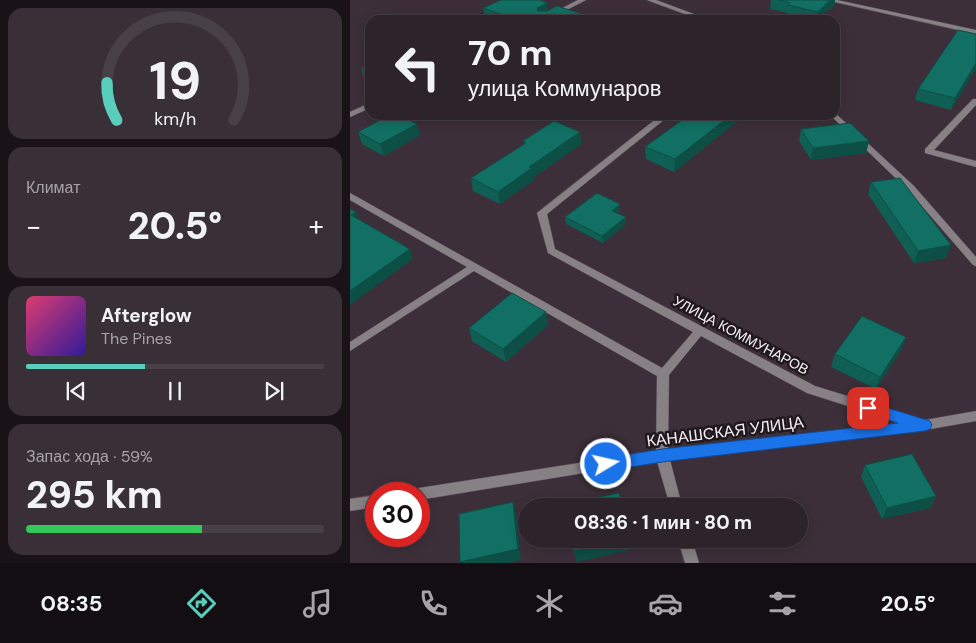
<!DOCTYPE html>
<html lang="ru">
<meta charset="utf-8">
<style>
:root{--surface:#2d232b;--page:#392f37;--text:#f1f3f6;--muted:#a7a4a9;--line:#484047;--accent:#5acebc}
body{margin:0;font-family:"DM Sans",sans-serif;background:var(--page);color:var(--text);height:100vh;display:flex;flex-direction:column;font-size:19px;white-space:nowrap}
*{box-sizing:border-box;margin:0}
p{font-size:16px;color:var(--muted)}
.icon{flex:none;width:28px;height:28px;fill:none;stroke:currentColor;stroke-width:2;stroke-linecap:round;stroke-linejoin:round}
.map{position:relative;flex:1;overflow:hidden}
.side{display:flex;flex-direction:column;gap:8px;padding:8px;background:#191318;width:350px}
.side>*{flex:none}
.top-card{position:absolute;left:15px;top:15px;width:475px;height:105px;border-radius:15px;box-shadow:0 2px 12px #0003,0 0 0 1px var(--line);background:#2d232b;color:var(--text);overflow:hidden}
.speed{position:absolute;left:15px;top:482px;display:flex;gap:10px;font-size:25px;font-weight:700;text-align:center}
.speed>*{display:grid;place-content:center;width:65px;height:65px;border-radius:50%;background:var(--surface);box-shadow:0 2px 12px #0003,0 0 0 1px var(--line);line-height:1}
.speed .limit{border:8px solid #d22;background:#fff;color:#111}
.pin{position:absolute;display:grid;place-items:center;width:42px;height:42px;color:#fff;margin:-21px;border-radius:10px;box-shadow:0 2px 8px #0006}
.me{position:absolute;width:55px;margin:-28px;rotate:81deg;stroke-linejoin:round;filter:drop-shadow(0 0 4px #0008)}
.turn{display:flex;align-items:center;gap:18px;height:105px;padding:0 20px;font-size:22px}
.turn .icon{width:65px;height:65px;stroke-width:2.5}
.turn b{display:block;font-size:35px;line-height:42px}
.big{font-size:38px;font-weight:800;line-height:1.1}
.side .tile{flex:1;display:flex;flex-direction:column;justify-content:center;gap:8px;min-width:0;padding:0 18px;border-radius:15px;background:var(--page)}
.side .dial{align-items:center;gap:0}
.dial svg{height:130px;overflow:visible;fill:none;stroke:var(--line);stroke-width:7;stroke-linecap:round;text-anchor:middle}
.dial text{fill:var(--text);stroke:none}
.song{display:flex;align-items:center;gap:15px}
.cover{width:60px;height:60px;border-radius:8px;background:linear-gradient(135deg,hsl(340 70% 55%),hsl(250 70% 35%))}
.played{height:5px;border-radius:2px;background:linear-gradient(90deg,var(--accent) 40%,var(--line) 40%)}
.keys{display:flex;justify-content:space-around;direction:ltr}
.heat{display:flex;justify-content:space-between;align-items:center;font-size:28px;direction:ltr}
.charge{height:8px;border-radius:4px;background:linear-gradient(90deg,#34c759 59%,var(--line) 0)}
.trip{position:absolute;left:168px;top:498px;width:290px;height:50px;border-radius:25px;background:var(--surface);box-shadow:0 2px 12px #0003,0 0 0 1px var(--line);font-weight:800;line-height:50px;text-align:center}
.tabs{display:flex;height:80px;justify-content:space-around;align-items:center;background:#120e11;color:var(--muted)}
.tabs .icon{width:35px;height:35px}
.tabs .selected{color:var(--accent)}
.tabs b{font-size:22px;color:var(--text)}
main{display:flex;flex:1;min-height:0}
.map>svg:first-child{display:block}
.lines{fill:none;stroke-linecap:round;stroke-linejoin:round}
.street-casing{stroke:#5a4d57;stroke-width:1}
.street{fill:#878085;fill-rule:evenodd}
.wall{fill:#0f5f55}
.shaded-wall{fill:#0d4e45}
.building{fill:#126f63;stroke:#0d4e45}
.route{fill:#1a73e8;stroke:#114b97}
.labels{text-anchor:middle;stroke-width:5;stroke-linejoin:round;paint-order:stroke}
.street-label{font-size:14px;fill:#f5edf3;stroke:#1f191e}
.near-street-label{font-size:16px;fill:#f5edf3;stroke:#1f191e}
</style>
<main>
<section class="side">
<div class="tile dial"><svg viewBox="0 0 100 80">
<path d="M14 69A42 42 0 1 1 86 69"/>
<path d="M14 69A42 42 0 0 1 8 46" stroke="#5acebc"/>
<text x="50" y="56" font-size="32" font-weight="700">19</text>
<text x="50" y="72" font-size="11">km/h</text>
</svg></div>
<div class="tile"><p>Климат</p>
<div class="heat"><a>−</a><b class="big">20.5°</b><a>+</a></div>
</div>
<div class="tile">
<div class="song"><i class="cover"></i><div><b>Afterglow</b><p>The Pines</p></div></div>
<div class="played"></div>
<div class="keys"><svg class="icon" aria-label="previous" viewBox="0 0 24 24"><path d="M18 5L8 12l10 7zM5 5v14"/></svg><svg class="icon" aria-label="pause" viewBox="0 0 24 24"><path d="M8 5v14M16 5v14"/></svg><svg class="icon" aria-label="next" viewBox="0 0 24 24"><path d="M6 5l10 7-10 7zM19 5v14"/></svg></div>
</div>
<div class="tile"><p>Запас хода · 59%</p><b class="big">295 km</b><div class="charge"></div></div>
</section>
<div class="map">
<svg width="626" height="563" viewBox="0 0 626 563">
<rect width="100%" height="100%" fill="#3c2f39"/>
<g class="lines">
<g class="street-casing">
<path id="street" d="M228,0H236L197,20H189Z
M297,0H306L360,20H351Z
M476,0H487L626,30V34Z
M623,99H626V105L584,150L626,161V167L575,153V149Z
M20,103V108L0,117V112Z
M485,113L564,186L626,257V266L623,265L558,190L480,115H485Z
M311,115H320L197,214L205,249L465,386L575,420L626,411V421L575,430L320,460L332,506H320L307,461L69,500V494H63L64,490L69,488L306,451L307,376L124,271L0,351V342L117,267L0,200V193L312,368L343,332L198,253L187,213ZM351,336L457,393L551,423L318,449L319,375Z
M26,495V507L0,511V499Z
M328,539H342L349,563H335Z"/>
</g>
<use href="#street" class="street"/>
</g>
<path class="wall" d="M421,0H485V4L468,20H456L437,15V13L420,9Z
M133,8L198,10L248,19V20H137L135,19Z
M626,34L601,110L565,100L568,89Z
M20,64V82L14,80L11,68Z
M391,118L324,172L296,159L295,147Z
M67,124L70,135L34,156L12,144L8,132Z
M451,129L519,141L516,153L461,160L449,141Z
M230,132L231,144L184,177V180L150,204L123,191L121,178L174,144L173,141Z
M521,182L596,258L564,263L518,194Z
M270,204V211L267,213L276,224L253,243L216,224L215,217Z
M196,312L198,325L156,362L122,341L119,328Z
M556,337L551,350L526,389L481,367L485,354Z
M515,465L586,496L580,508L532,519L511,477Z"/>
<path class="shaded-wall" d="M480,0H485V4L468,20H466L468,12Z
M197,3L198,13L188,18L187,8Z
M626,63V69L601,110L605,98Z
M381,115H391V118L324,172L325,159Z
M67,124L70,135L34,156L30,144Z
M230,132L231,144L184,177V180L150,204L148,192L179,167Z
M519,141L516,153L461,160L463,148Z
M270,204V211L263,217L262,211Z
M6,212L10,222L1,215Z
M276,217V224L253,243L252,236Z
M601,245L596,258L564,263L568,251Z
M60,249L63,259L0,305V291Z
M196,312L198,325L156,362L153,349Z
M556,337L551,350L526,389L530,377Z
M586,496L580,508L532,519L537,508Z
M163,502L166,514L171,560L158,563H111L110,562Z
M279,539L280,550L226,562L224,551Z"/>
<path class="building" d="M151,0H190L197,3L187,8L188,11H197L207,6L248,19L246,20H166L133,8Z
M429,0H480L468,12L438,5L440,3Z
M608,30L626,34V63L605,98L568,89Z
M20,64V73L11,68Z
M40,115H48L67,124L30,144L8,132Z
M339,115H381L325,159L295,147Z
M204,121L230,132L179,167L182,168L148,192L121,178L176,143L173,141Z
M500,123L519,141L463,148L451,129Z
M550,178L601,245L568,251L521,182Z
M247,193L270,204L262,211L276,217L252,236L215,217Z
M0,209L6,212L1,215L60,249L0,291Z
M162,293L196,312L153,349L119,328Z
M512,316L556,337L530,377L485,354Z
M562,454L586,496L537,508L515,465Z
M269,493L272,506H217V504Z
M163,502L168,549L110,562L109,514Z
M222,539H278L224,551Z"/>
<path class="route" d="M518,402L580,421L582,425L580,429L575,431L312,462L256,471L251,469L249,464L251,460L256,458L312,449L548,423L514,412L512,408L514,404Z"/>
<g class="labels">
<g class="street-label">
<text transform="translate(391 335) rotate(28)" y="5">УЛИЦА КОММУНАРОВ</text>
</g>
<g class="near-street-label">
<text transform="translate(375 431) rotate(-7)" y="6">КАНАШСКАЯ УЛИЦА</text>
</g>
</g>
</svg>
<div class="speed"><div class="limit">30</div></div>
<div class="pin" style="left:518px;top:408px;background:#d93025"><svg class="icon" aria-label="arrive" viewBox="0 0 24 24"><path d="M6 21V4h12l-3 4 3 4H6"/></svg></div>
<svg class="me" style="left:256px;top:464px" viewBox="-20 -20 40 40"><circle r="17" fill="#1a73e8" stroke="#fff" stroke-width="3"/><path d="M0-11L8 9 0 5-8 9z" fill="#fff"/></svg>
<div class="trip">08:36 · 1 мин · 80 m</div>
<div class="top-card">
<div class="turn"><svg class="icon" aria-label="left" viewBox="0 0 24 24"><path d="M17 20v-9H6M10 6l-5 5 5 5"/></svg><div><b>70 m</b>улица Коммунаров</div></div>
</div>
</div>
</main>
<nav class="tabs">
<b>08:35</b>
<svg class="icon selected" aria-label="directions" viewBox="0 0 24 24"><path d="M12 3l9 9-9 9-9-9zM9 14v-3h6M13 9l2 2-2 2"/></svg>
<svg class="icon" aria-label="music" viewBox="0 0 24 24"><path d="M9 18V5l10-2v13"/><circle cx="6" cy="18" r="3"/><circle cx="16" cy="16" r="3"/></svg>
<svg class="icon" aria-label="phone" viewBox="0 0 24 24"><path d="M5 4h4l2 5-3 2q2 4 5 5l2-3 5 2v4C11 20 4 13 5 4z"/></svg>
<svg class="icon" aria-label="climate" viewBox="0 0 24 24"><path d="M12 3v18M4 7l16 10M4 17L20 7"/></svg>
<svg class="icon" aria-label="car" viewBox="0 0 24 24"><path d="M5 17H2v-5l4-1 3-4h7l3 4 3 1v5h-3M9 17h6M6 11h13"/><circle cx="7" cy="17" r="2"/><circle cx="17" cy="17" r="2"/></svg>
<svg class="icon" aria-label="filters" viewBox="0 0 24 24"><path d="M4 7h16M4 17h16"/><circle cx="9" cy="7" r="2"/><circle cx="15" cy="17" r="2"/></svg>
<b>20.5°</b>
</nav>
